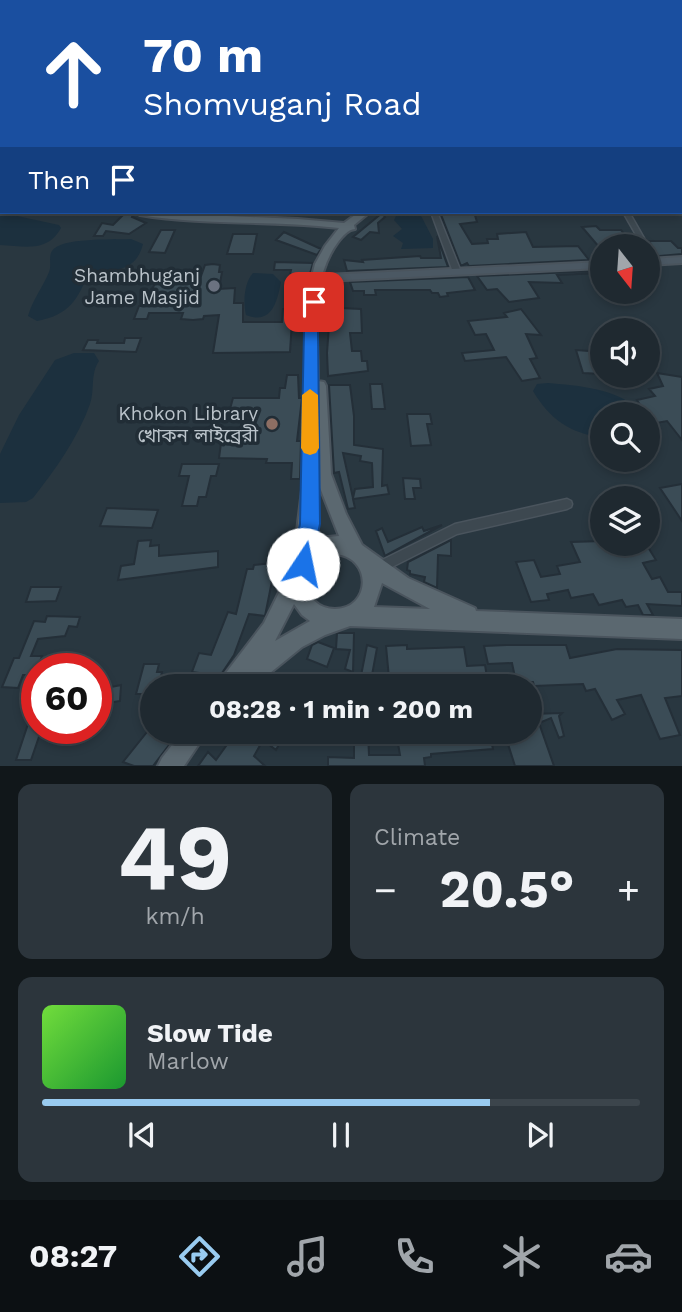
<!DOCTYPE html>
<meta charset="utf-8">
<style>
:root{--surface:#1f2930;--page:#2c353c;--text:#f1f3f6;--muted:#a1a6ab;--line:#3c454c;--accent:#99cbf0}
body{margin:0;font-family:"Work Sans","Noto Sans Bengali",sans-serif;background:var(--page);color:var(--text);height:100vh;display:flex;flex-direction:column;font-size:26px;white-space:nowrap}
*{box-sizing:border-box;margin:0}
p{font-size:23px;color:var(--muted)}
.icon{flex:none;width:38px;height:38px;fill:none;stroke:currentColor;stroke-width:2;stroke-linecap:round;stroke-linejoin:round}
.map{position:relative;height:766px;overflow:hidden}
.details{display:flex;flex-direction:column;gap:18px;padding:18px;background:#11171a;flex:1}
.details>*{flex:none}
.banner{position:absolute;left:0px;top:0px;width:682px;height:214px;box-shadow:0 4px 10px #0003,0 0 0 2px var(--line);background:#1a4fa0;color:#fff;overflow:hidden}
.needle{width:46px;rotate:163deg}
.buttons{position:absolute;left:590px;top:234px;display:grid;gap:14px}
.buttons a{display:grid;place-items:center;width:70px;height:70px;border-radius:50%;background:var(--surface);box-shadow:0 4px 10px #0003,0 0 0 2px var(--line);font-size:35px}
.speed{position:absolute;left:21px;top:653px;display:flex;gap:14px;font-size:35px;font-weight:700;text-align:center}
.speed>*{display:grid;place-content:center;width:91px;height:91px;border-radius:50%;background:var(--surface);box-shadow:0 4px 10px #0003,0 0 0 2px var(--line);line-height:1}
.speed .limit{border:10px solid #d22;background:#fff;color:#111}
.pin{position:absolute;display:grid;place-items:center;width:60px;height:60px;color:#fff;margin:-30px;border-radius:14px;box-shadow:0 4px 10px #0006}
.me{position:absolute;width:77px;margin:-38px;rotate:11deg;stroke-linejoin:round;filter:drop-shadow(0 0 5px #0008)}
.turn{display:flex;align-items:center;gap:24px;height:147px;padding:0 28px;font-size:32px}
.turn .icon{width:91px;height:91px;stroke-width:2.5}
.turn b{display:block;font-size:49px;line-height:60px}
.then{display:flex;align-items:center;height:66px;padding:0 28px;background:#0003;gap:14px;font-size:26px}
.big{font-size:52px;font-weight:700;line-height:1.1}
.details .widget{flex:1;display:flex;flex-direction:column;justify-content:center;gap:10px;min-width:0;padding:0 24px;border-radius:14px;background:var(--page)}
.details .dial{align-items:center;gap:0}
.dial b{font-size:91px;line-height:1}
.song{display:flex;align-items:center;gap:21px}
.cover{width:84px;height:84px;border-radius:10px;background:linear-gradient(135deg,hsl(100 70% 55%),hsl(130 70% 35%))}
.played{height:7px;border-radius:4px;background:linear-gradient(90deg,var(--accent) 75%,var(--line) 75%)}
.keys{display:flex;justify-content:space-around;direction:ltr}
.heat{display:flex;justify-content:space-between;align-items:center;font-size:38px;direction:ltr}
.details .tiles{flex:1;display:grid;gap:18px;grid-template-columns:1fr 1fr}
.widget:last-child{grid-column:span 2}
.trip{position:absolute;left:140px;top:674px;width:402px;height:70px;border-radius:35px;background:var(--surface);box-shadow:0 4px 10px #0003,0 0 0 2px var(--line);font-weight:700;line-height:70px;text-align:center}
.dock{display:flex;height:112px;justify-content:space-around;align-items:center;background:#0c1013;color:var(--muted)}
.dock .icon{width:49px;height:49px}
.dock .selected{color:var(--accent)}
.dock b{font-size:32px;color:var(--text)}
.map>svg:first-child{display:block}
.water{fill:#1c303e}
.building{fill:#3b4c56;stroke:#242f38;stroke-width:2;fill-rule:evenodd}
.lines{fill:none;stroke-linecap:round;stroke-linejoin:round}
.street-casing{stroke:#4a545d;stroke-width:3}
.secondary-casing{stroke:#4a545d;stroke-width:4}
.primary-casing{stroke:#4a545d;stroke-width:4}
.street{fill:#3d4850;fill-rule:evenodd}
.secondary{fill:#4b5863;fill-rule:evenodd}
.primary{fill:#5b6870;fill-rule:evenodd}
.route{fill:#1a73e8;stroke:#114b97;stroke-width:2}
.slow{fill:#f59e0b}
.worship-dot{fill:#6b7280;stroke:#212d36;stroke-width:2.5}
.education-dot{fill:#8d6e63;stroke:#212d36;stroke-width:2.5}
.labels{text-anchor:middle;stroke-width:7;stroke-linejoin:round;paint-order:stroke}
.poi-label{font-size:19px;fill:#bac3ca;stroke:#212d36;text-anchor:end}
</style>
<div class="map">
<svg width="682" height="766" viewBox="0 0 682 766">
<rect width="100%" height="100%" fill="#293740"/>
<path class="water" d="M398,212H419L433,239V248L401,249L403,243L393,236L402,229L394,220Z
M8,214L59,225L61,228C47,253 25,246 0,245V215Z
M131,239L143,244C136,272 114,271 89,271C78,300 69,315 37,321L28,316C33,299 43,287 49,272C52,265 48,257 52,251C61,237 113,240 131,239Z
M253,273L273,274L281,282C277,302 272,325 246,315C243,302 244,283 253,273Z
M74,353H94L99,361C90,374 95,390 90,404C78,438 55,470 33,498L26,502L0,503V454L19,415L55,360Z
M548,383C574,385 627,389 641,415H602V437C570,434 549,418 533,391L537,384Z"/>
<path class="building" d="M440,212H474L477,222L460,224L472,244L488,243L487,239H498L497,234L526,232L533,247L578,246L589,260L469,266L467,263L461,266Z
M382,213L385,217L378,223L379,233L370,232L361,240L353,237Z
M124,214L133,215L132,217L146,223L129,234L106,231L103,236H94L102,223L113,225Z
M596,226L600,230H621L634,247H599L582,227Z
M161,230H175L165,253L149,252Z
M284,232L321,249L317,255L276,240Z
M233,234H257L253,254H227Z
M437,236L448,267L347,271L344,260L363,262L362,260L420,256L421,258H441Z
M649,241H671L678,248H682V254L648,257V250L652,247Z
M275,262L313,263L304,295V321H292L290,352L213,353L219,315L204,316L203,319L193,320L181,319L183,313H149L147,319H134L139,306H142L156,282L170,280L173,275L201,276L205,265L213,264L220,265L219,272H222L219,289L235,288L234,303H243V322H282L283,309H296L298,284H288L291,270H274Z
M598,271L599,273L557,275L562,283L529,282L539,298L509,302L497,289L487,290L477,276Z
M468,277L475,290L447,293L448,296L440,297L438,293H432L430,290H375L376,295H364V291H353L350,282Z
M332,283H342L341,308L361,309L362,333H350L352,351H361L362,361H367L368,371L328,376L327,353Z
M521,309L541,335L526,334L537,358L530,359L540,378L522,381L506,357L465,361L462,353L494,350L486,334L475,335L468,321L507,317L504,313Z
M125,338H141L136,352L83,350L88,340H98L97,343H124Z
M576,350L602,352V374L583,373Z
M657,373L682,377V440L667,421L651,424L637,400L655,396L649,389L663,386Z
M287,375H298L299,398H302L297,441H301L300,479H291L292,463H266L267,459L219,458L221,443H227V439H245L247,416H236L237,409H230L233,398H279L280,388H285Z
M370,384H382L385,409H372Z
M329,385H350L354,416V445L383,449L382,486L387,485L389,494L353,499L355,508L348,509L339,472L334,473ZM343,453L361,456L360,461L372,463L373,487L355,489L353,498Z
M407,414H430L432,424H427L431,445L411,446Z
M182,464H219L216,476H211L206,497H199L197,506H182L189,476H179Z
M403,478L420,479L421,488H413L415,499H405Z
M682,484V521L660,488Z
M107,508L158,510L152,528L100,526Z
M442,525L385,556L376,531L382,528L388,542L422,527L424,531Z
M151,540L150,546L159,545V556L218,551V567L118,580L121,566L134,564L138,541Z
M451,540V556L438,555L437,588L424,582L425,577L410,574V571L407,570L408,562Z
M602,541V544H646L656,560L643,563L644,565L652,579L660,577L668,592H682V606L647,604L653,615H643L638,605L626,607L622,600L599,605L593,594L571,598L568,590L547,594L549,600L531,602L516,562L534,560L541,577L560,574L557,566L580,562L571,542Z
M293,545L288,568L274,571L265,616L249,614L234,655L220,676L192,672L199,653L211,655L228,612L236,614L247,569H253L254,565L272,563V548Z
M31,587H61L56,601L26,602Z
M47,616L80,617L77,627L69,626L65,636L38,639L31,656H42L35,675H23L18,688L2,687L14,658H19L34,621L45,622Z
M337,633H354L353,672L345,669L350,650L336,649Z
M318,642L334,648L327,667L307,659L312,645Z
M367,645L377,648L370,686H359Z
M407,645V649L464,647L467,666L485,665L488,683L406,681L407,686H396L395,678H389L386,646Z
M507,645H566L570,658L617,649L682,650V696L665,698L680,735L660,739L641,695L617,700L625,714L612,720L595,689L586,691L583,684L534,686L533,682H516L512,663L488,664L484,646Z
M144,664H159L157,672H162L159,686H152V694H136Z
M121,685L120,701L96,705V690Z
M562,713L559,716L564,736L559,738L551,718L539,723L554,766H515L507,741L522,738L520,732H530V714Z
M29,721H37V728H42L31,760H16Z
M147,732H179L153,766H134L123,762Z
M236,732H275L283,737L276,750L263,740L254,756L265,766H198L208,752L216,760Z
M396,732H455L456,734L489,732L493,749L431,754V757L424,758L425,766H328V757L354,758V733H368L369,755H400Z"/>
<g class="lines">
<g class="street-casing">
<path id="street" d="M431,212H437L461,272L459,274H457L453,272Z
M623,212H629L649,247L648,248V247H643Z
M567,499L571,501L572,504L571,507L567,509L457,534L378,574L374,572L372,568L374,564L455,524Z"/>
</g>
<g class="secondary-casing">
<path id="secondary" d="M682,257V263L648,265V259Z
M602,262V268L324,281L319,278L324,275Z"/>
</g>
<g class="primary-casing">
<path id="primary" d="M0,175L2,176V182L0,181Z
M135,212L298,219L344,223L359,212H370L354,225L355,229C347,230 343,236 338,242C309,281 318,335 318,381L324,382L326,386L331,474L346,514L362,545L408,578L475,608L476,611L682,619V639L350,626L325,635L302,647L254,686H219L222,678L264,623L293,564L302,490L307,296L315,264L325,246L339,228C273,220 206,226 140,215ZM319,485L339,536L328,537L315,541ZM335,554C373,557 371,609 335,609C299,609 297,557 335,554ZM382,583L430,609L374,607ZM294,604L302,615L310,621L275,641Z
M182,732H207L184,766H158L162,758Z"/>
</g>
<use href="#street" class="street"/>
<use href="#secondary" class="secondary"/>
<use href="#primary" class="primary"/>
</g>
<linearGradient id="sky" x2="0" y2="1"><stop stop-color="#171e23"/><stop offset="0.51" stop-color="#435364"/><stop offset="1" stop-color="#435364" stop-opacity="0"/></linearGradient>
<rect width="682" height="217" fill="url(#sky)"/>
<path class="route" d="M314,298L321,302L318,330L320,524L310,571L303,574L295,571L292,564L300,524L304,330L307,302Z"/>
<path class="slow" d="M310,389L318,395L319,448L316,453L310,455L304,453L301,448L302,395Z"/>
<circle class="worship-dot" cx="214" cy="286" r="7"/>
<circle class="education-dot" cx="272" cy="424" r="7"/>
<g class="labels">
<g class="poi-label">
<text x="200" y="282">Shambhuganj<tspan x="200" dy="22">Jame Masjid</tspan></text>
<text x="258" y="420">Khokon Library<tspan x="258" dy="22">খোকন লাইব্রেরী</tspan></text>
</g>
</g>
</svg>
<div class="buttons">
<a><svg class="needle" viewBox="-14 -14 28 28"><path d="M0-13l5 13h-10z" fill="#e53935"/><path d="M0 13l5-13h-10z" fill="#a1a6ab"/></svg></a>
<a><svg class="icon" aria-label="sound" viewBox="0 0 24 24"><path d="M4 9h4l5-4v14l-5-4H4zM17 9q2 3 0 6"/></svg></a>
<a><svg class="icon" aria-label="search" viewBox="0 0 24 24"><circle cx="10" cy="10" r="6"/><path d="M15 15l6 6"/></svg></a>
<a><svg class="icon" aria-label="layers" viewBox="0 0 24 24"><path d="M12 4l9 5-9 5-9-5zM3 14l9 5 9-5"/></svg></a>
</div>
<div class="speed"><div class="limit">60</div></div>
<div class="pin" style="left:314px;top:302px;background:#d93025"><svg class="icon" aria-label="arrive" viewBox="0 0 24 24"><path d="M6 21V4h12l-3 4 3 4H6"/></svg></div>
<svg class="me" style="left:303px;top:564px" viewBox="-20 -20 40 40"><circle r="19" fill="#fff"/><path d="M0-13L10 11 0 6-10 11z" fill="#1a73e8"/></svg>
<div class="trip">08:28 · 1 min · 200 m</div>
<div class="banner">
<div class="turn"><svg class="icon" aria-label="ahead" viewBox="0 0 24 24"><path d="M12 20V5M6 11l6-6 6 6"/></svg><div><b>70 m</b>Shomvuganj Road</div></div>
<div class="then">Then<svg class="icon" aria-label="arrive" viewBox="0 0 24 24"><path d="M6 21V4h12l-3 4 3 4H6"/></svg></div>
</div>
</div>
<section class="details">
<div class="tiles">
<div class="widget dial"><b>49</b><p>km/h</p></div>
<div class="widget"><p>Climate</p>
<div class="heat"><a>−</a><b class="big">20.5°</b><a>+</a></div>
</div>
<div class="widget">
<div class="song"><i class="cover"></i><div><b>Slow Tide</b><p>Marlow</p></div></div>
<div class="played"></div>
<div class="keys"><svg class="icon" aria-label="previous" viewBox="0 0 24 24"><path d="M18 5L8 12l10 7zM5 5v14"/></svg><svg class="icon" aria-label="pause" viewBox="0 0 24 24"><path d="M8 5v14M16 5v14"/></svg><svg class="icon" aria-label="next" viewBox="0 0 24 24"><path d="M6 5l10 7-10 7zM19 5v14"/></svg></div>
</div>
</div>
</section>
<nav class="dock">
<b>08:27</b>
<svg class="icon selected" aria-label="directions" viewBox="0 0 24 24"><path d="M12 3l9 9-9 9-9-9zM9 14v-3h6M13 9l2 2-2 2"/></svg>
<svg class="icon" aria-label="music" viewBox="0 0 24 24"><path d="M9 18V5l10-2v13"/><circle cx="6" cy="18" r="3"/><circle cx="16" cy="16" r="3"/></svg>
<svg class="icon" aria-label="phone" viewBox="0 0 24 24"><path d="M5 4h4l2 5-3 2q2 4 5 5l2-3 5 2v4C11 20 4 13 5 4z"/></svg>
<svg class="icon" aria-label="climate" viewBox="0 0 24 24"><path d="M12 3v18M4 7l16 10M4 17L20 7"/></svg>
<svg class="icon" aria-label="car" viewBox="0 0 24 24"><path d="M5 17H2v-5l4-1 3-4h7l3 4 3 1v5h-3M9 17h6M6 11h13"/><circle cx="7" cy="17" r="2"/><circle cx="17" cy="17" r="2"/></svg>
</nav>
